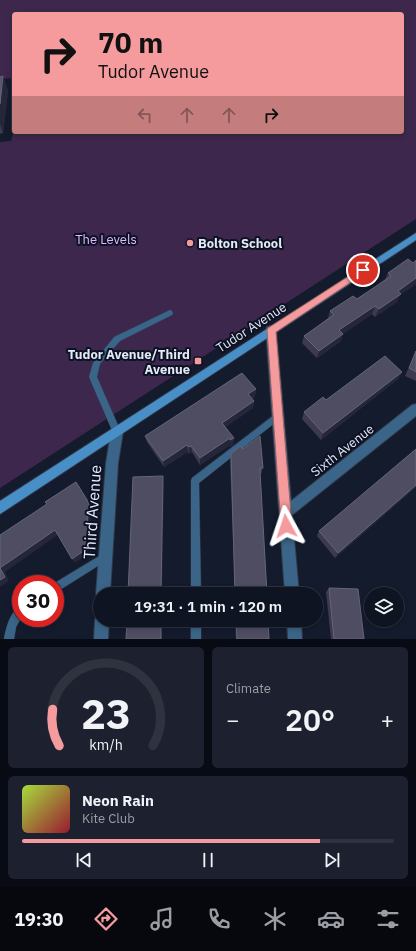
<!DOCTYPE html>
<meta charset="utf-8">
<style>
:root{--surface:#0f1422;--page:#1d212f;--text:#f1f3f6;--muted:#9b9ea5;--line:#2f3340;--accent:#f59b9d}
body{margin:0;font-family:"IBM Plex Sans",sans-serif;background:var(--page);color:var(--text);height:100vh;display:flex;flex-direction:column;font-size:15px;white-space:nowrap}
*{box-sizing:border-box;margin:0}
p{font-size:13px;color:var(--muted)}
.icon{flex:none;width:22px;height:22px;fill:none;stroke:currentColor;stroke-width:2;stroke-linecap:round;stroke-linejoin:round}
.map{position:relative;height:639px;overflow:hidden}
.side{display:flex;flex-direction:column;gap:8px;padding:8px;background:#080b13;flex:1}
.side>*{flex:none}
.guide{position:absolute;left:12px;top:12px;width:392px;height:122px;border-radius:4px;box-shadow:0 2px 6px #0003,0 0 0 1px var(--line);background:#f59b9d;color:#111;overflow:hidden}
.controls{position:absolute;left:364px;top:587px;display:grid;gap:8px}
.controls a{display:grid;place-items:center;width:40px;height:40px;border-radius:50%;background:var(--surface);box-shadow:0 2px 6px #0003,0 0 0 1px var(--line);font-size:20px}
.speed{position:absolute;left:12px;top:575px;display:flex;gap:8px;font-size:20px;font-weight:700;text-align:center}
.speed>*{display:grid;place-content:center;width:52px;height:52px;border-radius:50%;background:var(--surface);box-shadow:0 2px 6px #0003,0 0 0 1px var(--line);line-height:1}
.speed .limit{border:6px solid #d22;background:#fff;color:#111}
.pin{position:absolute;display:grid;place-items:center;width:34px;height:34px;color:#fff;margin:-17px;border:2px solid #fff;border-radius:50%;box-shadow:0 1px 4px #0007}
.me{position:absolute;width:44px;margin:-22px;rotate:355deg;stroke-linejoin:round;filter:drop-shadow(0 0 3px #0008)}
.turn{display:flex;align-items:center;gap:14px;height:84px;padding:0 20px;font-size:18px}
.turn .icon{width:52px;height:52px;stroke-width:2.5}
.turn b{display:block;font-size:28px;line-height:34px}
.lanes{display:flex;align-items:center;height:38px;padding:0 20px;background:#0003;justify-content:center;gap:20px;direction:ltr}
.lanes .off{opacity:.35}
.big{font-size:30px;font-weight:600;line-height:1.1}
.side .tile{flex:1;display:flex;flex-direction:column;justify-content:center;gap:6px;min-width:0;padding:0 14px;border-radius:6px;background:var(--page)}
.side .dial{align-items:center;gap:0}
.dial svg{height:104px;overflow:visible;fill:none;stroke:var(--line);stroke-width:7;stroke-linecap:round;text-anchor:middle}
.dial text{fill:var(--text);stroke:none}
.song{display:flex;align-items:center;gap:12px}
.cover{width:48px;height:48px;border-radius:6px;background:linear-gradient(135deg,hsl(80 70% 55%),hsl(350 70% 35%))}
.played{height:4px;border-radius:2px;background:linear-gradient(90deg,var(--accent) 80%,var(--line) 80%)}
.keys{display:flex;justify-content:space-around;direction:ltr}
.heat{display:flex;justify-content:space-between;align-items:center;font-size:22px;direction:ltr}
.side .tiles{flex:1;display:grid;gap:8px;grid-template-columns:1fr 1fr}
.tile:last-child{grid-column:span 2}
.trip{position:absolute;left:93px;top:587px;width:230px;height:40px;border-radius:20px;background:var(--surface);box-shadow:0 2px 6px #0003,0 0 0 1px var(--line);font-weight:600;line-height:40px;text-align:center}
.dock{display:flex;height:64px;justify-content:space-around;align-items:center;background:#06080e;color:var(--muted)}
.dock .icon{width:28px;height:28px}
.dock .on{color:var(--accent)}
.dock b{font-size:18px;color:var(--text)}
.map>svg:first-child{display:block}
.green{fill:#3e274c}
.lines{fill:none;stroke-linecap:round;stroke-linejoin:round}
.lane-casing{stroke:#313849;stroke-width:1}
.street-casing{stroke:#313849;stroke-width:2}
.secondary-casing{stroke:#313849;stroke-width:2}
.lane{fill:#3b6588;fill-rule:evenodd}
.street{fill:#3b6588;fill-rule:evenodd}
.secondary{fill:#498fc7;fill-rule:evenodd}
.wall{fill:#3d3a4f}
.shaded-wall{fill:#25263a}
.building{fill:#4f4d61;stroke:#666578}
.route{fill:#f59b9d;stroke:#9f6566}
.poi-dot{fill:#f59b9d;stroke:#0c1223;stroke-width:1.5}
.labels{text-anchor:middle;stroke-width:4;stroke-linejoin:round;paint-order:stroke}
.park-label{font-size:13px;fill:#e3b8ff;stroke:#0c1223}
.poi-label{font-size:13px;font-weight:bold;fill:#e4e9f6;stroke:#0c1223;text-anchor:start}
.street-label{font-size:13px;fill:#e4e9f6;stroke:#0c1223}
.near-street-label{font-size:16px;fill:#e4e9f6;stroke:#0c1223}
</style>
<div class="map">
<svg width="416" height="639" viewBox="0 0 416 639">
<rect width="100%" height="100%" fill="#141b2d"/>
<path class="green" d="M0,0H416V219L0,488V142L11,141L14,130V132H402V14H14V78L0,79Z"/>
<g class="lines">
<g class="lane-casing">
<path id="lane" d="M170,310L172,311L173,313L172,315L120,341L100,364L97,377L121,432L120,435L117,436L114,435L89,377L93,363L114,337Z
M278,412L281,414L282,416L281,418L199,483L201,594H191V481L192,478Z
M106,552L109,553L110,556L109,559L55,593V584H53Z
M21,606V618L16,627L14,639H4C6,628 10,611 21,606Z
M191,620H201V639H191Z"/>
</g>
<g class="street-casing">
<path id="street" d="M271,326L275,327L276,330L291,501L412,405L416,404V416L292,515L299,594H285L266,330L267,327Z
M117,427L121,428L123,432L118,463L110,594H100V599L96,594L106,463L111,432L113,428Z
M100,614V620H109L108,639H94L95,620L97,615Z
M287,620H301L302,639H288Z"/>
</g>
<g class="secondary-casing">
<path id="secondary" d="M416,233V240L0,514V501Z"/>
</g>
<use href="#lane" class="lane"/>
<use href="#street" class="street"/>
<use href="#secondary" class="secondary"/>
</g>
<path class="wall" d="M3,76L8,91L3,133L0,134V77Z
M416,260V284L400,295L397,302L375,317L372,314L343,334L340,342L317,358L302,343L304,336L328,318L330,311L357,299L385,280L388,273L413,263Z
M416,351V381L405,376Z
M402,372L398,379L321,440L302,419L304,412L326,400Z
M256,389L255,396L252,399L254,401L253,408L225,427L234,438L233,444L230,447V445L200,465L192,452L189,454L188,452L164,467L147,442L145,436Z
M243,449L263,468L261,474H260L267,594H235L230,460L231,454Z
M416,449V487L335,558L317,536L319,531Z
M329,588L364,639H331L326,592Z
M235,620H268L269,639H236Z"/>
<path class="shaded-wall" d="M3,76L8,91L3,133L0,124V104Z
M416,278V284L400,295L397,302L375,317L379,309L398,291Z
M375,306L372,314L343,334L340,342L317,358L319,351L339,330Z
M402,372L398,379L321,440L323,433Z
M256,389L255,396L247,402L248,394Z
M254,401L253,408L221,430L222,423Z
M230,438V445L200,465V458Z
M234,438L233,444L230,447V440Z
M187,445L188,452L164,467L163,461Z
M191,446L192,452L189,454V447Z
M163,476L164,482L162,594H161Z
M416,485V487L335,558L338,553Z
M89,503L91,508L88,554L75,563L72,559Z
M55,530L59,534L5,572L9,581L0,587V568Z
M161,620H162V639H161Z"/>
<path class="building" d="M3,76L0,104V77Z
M408,259L413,263L416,260V278L398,291L401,294L379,309L375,306L339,330L343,334L319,351L304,336L334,315L330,311L353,296L357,299L391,276L388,273Z
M416,351V372L409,368Z
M385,356L402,372L323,433L304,412L323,397L326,400Z
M242,373L256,389L248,394L254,401L222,423L234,438L230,440V438L200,458L191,446L189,447L187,445L163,461L145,436Z
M260,436L263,468H260V471L267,594H235L231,454L240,446L243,449Z
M416,449V485L338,553L319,531Z
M163,476L161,594H128L133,477Z
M76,482L89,503L85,550L72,559L55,530L0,568V535L41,508L47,504L45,502Z
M0,568L5,577L0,580Z
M329,588L358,589L364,639H334Z
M127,620H161V639H126Z
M236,620H268L269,639H237Z"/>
<path class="route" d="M363,267L366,268L368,270L366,272L276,332L292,526L290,530L286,532L282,530L281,526L267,330L268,328Z"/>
<g class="poi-dot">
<circle cx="190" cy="243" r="4"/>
<rect x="194" y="357" width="8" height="8" rx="2"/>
</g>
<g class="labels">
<g class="park-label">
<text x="106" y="244">The Levels</text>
</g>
<g class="poi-label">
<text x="198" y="248">Bolton School</text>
<text x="190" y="359" text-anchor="end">Tudor Avenue/Third<tspan x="190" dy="15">Avenue</tspan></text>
</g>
<g class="street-label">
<text transform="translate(251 327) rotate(-33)" y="5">Tudor Avenue</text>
<text transform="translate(342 450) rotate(-38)" y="5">Sixth Avenue</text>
</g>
<g class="near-street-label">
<text transform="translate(92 512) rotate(-86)" y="6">Third Avenue</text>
</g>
</g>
</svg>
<div class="controls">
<a><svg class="icon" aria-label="layers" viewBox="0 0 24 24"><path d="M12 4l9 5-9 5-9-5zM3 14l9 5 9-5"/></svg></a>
</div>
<div class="speed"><div class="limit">30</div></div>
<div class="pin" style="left:363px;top:270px;background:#d93025"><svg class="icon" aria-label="arrive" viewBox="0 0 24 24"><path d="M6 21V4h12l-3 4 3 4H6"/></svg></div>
<svg class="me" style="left:286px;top:526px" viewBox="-20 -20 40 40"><path d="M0-17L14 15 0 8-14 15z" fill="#f59b9d" stroke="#fff" stroke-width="4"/></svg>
<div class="trip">19:31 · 1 min · 120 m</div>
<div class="guide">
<div class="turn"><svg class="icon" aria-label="right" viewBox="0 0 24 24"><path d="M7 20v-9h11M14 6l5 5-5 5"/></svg><div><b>70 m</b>Tudor Avenue</div></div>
<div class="lanes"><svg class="icon off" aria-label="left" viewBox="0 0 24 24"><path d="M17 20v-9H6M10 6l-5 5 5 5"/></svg><svg class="icon off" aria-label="ahead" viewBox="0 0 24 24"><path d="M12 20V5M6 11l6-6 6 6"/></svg><svg class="icon off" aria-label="ahead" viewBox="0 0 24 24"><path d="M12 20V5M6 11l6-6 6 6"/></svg><svg class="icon" aria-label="right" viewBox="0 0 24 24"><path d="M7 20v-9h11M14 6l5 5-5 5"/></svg></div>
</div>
</div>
<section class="side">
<div class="tiles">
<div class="tile dial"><svg viewBox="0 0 100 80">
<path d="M14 69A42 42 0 1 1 86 69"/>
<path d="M14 69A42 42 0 0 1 9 41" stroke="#f59b9d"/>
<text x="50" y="56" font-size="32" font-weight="700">23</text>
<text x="50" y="72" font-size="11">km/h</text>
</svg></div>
<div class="tile"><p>Climate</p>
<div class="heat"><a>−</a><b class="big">20°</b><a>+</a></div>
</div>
<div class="tile">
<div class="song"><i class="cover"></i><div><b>Neon Rain</b><p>Kite Club</p></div></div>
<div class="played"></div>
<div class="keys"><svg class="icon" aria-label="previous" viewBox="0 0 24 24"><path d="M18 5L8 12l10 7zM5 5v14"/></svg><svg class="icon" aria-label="pause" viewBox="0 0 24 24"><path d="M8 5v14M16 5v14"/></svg><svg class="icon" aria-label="next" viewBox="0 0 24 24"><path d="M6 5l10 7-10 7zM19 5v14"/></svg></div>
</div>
</div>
</section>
<nav class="dock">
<b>19:30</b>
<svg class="icon on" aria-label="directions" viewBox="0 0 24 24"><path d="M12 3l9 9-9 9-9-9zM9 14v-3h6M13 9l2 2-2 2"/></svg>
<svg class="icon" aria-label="music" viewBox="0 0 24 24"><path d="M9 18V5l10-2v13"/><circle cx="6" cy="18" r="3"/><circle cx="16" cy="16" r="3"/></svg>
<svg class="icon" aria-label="phone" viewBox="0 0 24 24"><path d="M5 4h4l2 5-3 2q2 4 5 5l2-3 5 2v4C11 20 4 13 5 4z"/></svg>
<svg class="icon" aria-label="climate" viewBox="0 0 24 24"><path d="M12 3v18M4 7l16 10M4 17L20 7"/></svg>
<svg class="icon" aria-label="car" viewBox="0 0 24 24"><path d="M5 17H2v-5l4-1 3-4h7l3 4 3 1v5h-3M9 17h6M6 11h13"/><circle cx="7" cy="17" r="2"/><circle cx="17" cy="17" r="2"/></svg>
<svg class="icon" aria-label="filters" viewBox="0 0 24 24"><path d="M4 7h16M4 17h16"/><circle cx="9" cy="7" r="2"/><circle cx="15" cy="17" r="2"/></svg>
</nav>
